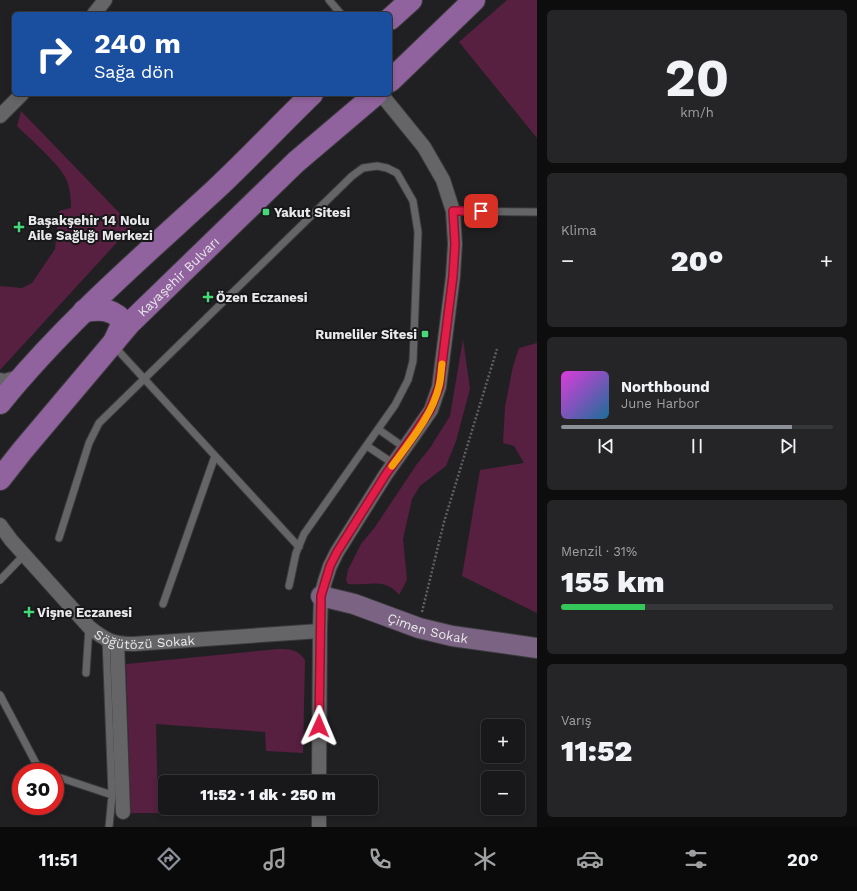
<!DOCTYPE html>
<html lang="tr">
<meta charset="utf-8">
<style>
:root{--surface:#18181a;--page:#252527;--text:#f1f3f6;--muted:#9fa0a2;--line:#363739;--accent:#8c9099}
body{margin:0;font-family:"Work Sans",sans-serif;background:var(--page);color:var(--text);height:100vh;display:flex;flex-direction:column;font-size:15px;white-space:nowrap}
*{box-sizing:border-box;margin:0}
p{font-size:13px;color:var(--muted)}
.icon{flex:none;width:22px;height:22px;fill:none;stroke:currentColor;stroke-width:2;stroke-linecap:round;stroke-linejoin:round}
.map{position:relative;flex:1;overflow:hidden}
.panel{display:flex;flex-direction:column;gap:10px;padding:10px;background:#0d0d0e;width:320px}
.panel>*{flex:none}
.hud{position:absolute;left:12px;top:12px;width:380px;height:84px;border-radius:6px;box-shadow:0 2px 6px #0003,0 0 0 1px var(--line);background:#1a4fa0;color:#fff;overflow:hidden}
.buttons{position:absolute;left:481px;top:719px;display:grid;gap:8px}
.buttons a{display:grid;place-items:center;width:44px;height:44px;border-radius:6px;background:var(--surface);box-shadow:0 2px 6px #0003,0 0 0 1px var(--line);font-size:20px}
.speed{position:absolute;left:12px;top:763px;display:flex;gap:8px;font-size:20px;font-weight:700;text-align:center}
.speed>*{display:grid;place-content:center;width:52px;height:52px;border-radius:50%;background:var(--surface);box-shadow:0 2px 6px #0003,0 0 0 1px var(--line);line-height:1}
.speed .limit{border:6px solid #d22;background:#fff;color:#111}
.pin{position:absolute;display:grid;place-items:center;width:34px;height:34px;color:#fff;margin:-17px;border-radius:8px;box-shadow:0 2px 6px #0006}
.me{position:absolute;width:44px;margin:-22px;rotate:1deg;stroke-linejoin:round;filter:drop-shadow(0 0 3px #0008)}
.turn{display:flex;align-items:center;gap:14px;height:84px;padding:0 16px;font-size:18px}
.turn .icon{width:52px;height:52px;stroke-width:2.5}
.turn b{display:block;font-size:28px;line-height:34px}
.big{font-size:30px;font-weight:800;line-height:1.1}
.panel .widget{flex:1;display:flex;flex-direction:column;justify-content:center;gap:6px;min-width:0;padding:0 14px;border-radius:6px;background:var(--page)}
.panel .dial{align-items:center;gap:0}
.dial b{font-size:52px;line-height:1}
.song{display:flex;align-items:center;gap:12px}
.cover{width:48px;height:48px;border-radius:6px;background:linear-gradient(135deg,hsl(300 70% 55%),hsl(200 70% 35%))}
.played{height:4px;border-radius:2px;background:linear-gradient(90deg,var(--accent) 85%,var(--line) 85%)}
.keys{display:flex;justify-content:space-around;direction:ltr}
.heat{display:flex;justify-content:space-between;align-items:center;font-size:22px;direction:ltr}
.charge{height:6px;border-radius:3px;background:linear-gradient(90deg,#34c759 31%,var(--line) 0)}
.trip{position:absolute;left:158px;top:775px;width:220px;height:40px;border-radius:6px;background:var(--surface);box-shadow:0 2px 6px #0003,0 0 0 1px var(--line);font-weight:800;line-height:40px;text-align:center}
.dock{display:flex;height:64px;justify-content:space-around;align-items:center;background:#0a0a0a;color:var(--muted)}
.dock .icon{width:28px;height:28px}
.dock .on{color:var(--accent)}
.dock b{font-size:18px;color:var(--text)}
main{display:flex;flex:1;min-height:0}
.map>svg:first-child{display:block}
.green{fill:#571f40}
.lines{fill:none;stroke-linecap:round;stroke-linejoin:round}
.lane-casing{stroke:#3b3b3d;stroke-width:9}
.street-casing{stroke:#3b3b3d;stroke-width:16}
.secondary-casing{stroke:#3b3b3d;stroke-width:22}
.primary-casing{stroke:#3b3b3d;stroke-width:24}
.path{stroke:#5f5f62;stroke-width:2.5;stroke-dasharray:2 2;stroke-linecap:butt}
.lane{stroke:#656568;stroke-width:7}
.street{stroke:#656568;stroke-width:14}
.secondary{stroke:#7b6483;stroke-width:20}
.primary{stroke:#91639e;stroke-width:22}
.route-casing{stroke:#92132f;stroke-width:10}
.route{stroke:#e11d48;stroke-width:7}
.slow{stroke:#f59e0b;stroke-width:7}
.poi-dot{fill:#46d779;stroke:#171719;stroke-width:1.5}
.labels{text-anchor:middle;stroke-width:4;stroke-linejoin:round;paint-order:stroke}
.poi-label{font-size:13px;font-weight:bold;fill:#e9e8ea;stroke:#171719;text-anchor:start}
.street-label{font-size:13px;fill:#e9e8ea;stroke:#171719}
</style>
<main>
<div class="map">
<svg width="537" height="827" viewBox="0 0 537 827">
<rect width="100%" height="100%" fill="#202023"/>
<path class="green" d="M507,0H537V138L459,42Z
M21,111L132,226L0,370V286L22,288L32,283L55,249L59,211L71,208C71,197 70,187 65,177C58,163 29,138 17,126Z
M463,339L470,389L456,441L446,466L420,486L412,499L403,539L407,580L399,595C386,577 367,586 348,584L346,580L348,570L361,544L375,527L417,464L430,448L450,416Z
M537,343V613L462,576L480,470L524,463L514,446L503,443L505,407L513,366L519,348Z
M278,649C290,649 298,649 305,660L303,753L266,751L265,732L156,724L158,813H131L126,664Z"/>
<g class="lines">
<g class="lane-casing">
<path id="lane" d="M329,0L341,14
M453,211L537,212
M114,346L299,547
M378,429L405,448
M367,446L394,464
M59,538L89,443L99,423L352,176L363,168L377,166L387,168L397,173L413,201L418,232L413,361L408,380L395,405L304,534L296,553L289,586
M0,580L24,555
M163,604L215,456
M106,640L112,795L109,827
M86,673L89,627
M0,695L40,771L44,772
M55,776L112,795"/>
</g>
<g class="street-casing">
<g id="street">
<path d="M94,14L105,0"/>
<path d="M0,116L22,94"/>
<path d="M0,380L5,381L22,376"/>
<path id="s1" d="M0,525L11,540L89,627C105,640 113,644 133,644L320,631"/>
<path d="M117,643L123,812"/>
<path d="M319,782L320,628L321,596L325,581L330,566L337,552L386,474L413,436L431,410L439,387L453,276L455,244L453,211L443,180L424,147L381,94"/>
<path d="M319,808V827"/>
</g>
</g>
<g class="secondary-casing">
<g id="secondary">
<path id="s2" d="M321,596L354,604L419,628L452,636L537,648"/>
</g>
</g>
<g class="primary-casing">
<g id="primary">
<path d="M390,19L411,0"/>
<path d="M390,81L474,0"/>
<path d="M84,311C99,309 110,308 121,319V327L114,342"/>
<path d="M0,403C64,324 141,258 215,190C248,159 280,125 312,94"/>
<path id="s3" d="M0,479L22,451L130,323L296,162L376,94"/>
</g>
</g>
<path class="path" d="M422,612L444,522L497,349"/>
<use href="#lane" class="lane"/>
<use href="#street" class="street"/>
<use href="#secondary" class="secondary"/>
<use href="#primary" class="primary"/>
</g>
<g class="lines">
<g class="route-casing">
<path id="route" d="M319,726L321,596L330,566L337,552L386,474L413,436L430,410L439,387L453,276L455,244L453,211H481"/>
</g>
<use href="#route" class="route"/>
<path class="slow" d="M392,466C409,443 433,414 439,386C441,379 441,371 442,364"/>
</g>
<g class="poi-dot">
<rect x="262" y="208" width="8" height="8" rx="2"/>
<path d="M17 221h4v4h4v4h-4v4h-4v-4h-4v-4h4z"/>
<path d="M206 291h4v4h4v4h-4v4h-4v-4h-4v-4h4z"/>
<rect x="421" y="330" width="8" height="8" rx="2"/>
<path d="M27 606h4v4h4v4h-4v4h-4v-4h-4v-4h4z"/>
</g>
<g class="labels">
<g class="poi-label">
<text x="274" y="217">Yakut Sitesi</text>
<text x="28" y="225">Başakşehir 14 Nolu<tspan x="28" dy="15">Aile Sağlığı Merkezi</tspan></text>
<text x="216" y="302">Özen Eczanesi</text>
<text x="417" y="339" text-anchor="end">Rumeliler Sitesi</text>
<text x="37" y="617">Vişne Eczanesi</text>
</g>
<g class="street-label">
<text dy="5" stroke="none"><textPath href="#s3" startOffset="270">Kayaşehir Bulvarı</textPath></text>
<text dy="5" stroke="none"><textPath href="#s2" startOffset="112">Çimen Sokak</textPath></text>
<text dy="5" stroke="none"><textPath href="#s1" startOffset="195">Söğütözü Sokak</textPath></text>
</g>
</g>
</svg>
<div class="buttons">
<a>+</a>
<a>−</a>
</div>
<div class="speed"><div class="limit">30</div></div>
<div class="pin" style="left:481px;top:211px;background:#d93025"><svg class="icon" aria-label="arrive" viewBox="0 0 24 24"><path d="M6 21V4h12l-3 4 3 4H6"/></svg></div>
<svg class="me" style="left:319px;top:726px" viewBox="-20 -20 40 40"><path d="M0-17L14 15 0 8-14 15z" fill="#e11d48" stroke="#fff" stroke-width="4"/></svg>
<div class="trip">11:52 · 1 dk · 250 m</div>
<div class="hud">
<div class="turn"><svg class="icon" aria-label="right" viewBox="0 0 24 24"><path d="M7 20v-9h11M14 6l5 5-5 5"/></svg><div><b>240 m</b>Sağa dön</div></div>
</div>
</div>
<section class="panel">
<div class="widget dial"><b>20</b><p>km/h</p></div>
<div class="widget"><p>Klima</p>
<div class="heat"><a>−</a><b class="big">20°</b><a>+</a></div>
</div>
<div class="widget">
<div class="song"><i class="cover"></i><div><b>Northbound</b><p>June Harbor</p></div></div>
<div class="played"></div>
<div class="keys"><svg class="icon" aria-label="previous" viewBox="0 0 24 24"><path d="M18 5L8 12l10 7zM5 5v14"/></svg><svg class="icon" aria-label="pause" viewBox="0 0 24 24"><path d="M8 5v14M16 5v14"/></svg><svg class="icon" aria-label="next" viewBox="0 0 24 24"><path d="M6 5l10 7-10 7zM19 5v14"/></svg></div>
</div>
<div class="widget"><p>Menzil · 31%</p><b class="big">155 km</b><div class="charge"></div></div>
<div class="widget"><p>Varış</p><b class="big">11:52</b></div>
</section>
</main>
<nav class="dock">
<b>11:51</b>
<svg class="icon on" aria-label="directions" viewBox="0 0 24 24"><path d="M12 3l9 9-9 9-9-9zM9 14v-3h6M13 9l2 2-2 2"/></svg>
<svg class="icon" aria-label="music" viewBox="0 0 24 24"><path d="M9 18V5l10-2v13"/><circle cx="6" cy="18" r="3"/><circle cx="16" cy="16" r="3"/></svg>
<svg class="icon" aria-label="phone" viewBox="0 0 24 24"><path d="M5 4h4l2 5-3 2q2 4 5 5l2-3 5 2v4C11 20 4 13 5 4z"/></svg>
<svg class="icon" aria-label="climate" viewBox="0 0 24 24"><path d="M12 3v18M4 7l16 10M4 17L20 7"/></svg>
<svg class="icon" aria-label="car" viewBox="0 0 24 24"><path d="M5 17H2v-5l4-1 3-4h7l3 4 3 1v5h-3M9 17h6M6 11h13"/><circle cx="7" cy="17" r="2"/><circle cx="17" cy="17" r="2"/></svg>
<svg class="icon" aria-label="filters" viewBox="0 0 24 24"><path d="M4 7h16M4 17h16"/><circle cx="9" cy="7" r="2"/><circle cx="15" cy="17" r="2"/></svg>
<b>20°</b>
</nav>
